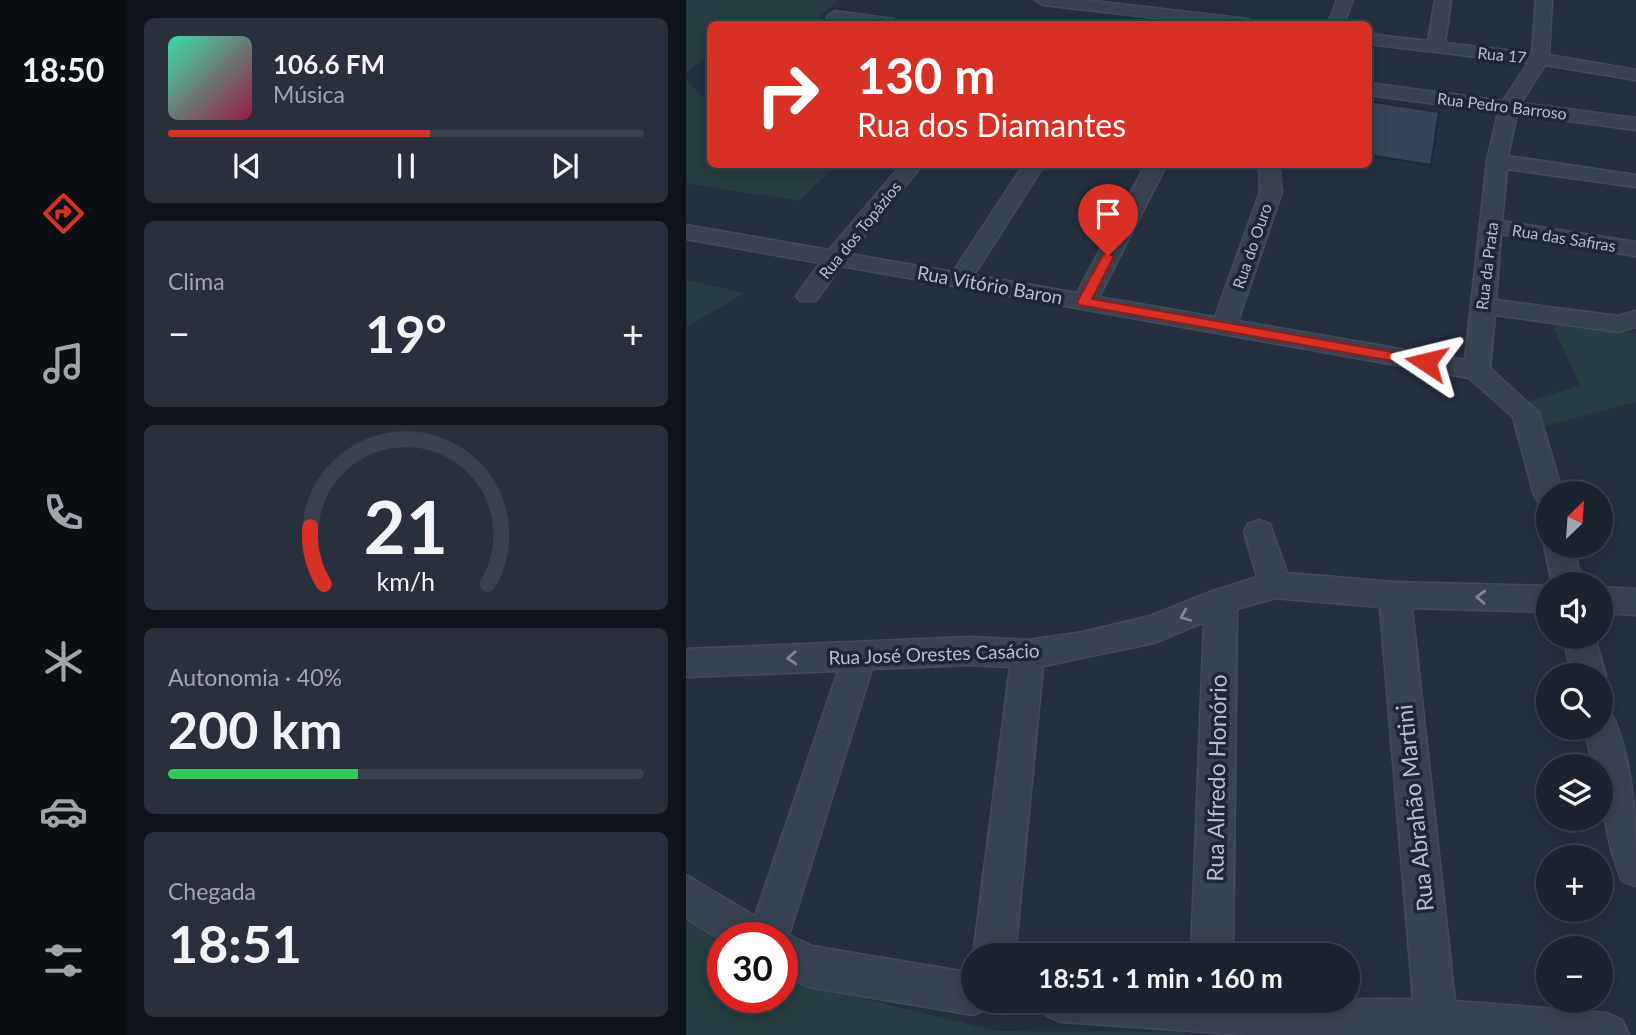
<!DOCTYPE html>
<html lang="pt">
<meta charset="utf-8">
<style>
:root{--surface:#1c2330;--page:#292f3c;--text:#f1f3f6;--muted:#a0a4ab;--line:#3a404c;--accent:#d93025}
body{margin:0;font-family:Lato,sans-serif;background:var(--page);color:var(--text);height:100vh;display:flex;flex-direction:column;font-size:26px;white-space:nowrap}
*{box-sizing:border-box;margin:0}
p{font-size:23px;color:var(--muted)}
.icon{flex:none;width:38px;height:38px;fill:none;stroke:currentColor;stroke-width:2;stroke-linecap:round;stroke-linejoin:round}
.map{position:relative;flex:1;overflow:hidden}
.side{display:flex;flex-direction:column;gap:18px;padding:18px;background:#0f131a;width:560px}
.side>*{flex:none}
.top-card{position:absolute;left:21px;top:21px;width:665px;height:147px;border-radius:10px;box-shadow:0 4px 18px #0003,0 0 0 2px var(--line);background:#d93025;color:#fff;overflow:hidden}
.needle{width:46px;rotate:25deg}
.buttons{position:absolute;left:850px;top:481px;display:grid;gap:14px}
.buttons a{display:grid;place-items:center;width:77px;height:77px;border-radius:50%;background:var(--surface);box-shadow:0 4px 18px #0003,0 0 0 2px var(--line);font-size:35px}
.speed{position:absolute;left:21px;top:922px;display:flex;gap:14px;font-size:35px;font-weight:700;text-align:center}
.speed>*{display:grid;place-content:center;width:91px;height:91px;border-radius:50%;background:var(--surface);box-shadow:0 4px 18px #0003,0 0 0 2px var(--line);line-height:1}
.speed .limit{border:10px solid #d22;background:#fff;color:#111}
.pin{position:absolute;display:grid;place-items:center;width:60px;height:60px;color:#fff;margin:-72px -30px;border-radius:50% 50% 50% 0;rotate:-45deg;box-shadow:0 0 7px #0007}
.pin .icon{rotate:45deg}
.me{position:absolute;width:77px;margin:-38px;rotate:280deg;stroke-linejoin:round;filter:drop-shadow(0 0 5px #0008)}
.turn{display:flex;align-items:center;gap:24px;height:147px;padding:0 35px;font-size:32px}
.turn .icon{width:91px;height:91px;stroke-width:2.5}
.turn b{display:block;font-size:49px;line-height:60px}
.big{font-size:52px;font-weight:700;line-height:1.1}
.side .card{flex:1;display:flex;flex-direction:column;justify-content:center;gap:10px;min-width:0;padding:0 24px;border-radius:10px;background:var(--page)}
.side .dial{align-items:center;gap:0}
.dial svg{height:182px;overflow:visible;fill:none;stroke:var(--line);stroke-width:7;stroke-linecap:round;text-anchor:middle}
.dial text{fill:var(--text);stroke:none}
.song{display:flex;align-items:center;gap:21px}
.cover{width:84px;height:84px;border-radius:10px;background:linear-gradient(135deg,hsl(160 70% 55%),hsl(340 70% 35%))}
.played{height:7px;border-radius:4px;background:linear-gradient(90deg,var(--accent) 55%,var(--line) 55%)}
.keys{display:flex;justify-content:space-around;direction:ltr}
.heat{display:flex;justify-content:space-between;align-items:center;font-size:38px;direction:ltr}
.charge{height:10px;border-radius:5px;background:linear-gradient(90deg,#34c759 40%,var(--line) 0)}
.trip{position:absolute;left:275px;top:943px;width:399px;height:70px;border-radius:35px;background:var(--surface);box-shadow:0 4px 18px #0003,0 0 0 2px var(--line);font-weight:700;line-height:70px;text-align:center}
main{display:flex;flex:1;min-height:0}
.dock{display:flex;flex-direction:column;width:126px;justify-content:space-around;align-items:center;background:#0b0e13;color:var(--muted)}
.dock .icon{width:49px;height:49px}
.dock .on{color:var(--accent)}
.dock b{font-size:32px;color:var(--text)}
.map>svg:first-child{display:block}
.green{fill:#273d41}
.building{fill:#374356;stroke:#202937;stroke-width:2}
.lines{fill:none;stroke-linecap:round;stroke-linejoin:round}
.minor-casing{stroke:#434b59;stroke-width:3}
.minor{fill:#394250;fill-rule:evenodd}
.oneway{stroke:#7e8694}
.route{fill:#d93025;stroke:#8d1f18;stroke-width:2}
.labels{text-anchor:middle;stroke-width:7;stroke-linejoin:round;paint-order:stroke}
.far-street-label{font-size:16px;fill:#b6bdcb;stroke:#1e2735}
.street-label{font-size:19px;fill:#b6bdcb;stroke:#1e2735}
.near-street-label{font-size:23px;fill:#b6bdcb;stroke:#1e2735}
</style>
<main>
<nav class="dock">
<b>18:50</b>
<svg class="icon on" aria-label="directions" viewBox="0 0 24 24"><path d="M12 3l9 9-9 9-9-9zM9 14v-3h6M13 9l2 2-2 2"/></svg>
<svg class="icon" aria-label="music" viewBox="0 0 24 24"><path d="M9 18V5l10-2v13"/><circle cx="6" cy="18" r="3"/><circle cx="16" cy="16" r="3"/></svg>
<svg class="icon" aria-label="phone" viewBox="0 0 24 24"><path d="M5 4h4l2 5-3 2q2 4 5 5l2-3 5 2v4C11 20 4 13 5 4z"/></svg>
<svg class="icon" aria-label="climate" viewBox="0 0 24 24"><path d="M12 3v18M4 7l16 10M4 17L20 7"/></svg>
<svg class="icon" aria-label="car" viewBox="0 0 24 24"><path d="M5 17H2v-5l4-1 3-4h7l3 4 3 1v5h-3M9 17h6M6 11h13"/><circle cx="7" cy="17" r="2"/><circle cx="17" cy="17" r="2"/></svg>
<svg class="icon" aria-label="filters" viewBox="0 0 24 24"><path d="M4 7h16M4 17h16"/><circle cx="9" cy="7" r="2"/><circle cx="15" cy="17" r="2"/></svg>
</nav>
<section class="side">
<div class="card">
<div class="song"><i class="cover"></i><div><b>106.6 FM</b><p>Música</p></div></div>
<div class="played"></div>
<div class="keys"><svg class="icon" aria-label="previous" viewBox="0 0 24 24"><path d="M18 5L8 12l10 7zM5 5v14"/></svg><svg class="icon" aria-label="pause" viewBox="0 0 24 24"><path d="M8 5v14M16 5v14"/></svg><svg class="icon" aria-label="next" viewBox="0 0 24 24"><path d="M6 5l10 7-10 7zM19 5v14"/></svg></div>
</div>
<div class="card"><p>Clima</p>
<div class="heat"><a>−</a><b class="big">19°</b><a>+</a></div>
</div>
<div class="card dial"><svg viewBox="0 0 100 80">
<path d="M14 69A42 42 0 1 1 86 69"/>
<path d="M14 69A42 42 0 0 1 8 44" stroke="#d93025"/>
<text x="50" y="56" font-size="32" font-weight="700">21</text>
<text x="50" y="72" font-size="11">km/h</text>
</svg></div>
<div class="card"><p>Autonomia · 40%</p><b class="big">200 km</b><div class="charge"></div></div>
<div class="card"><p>Chegada</p><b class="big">18:51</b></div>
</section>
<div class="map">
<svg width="950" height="1035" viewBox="0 0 950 1035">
<rect width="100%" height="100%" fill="#252f40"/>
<path class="green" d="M0,0H153L125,24H24V52L0,74Z
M0,79L15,95L24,98V164L151,165L113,201L0,183Z
M0,280L59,293L0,327Z
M865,322L950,333V402L855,427L841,402L894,385Z
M0,919L37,945V998H96V979L311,1031L498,1032L501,1035H0Z"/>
<path class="building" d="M682,101L753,112L745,165L682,155Z"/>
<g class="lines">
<g class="minor-casing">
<path id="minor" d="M349,0H399L562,19L570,24H523L357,5Z
M651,0H667L658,24H642Z
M749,0H765L759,43L846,53L850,0H866L863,55L950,70V80L859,65L835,103L950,118V130L831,114L822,156L950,175V187L821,169L816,221L950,242V256L815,234L810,300L932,316L950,311V327L932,332L809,315L804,368L853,413L877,494H863V506L853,503L848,495L827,417L783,378L155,266L130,301H114L110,296L134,263L0,239V225L143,250L216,164H237L164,254L267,272L338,164H359L288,275L391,293L460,164H481L413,297L529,317L574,192L573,164H593L596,192L552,321L779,360L801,161L812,112L682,95V83L817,101L842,63L682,44V34L742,41Z
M149,11L207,19L215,24H174L143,20L141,16Z
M573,520L584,524L601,573L709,582L863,586V612L726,608L769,1001L921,1013L936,1020L943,1035H562L376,1022L361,1016L355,1001L727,999L694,607L589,598L551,609L547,956H505L518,622L468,643L357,666L329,956H287L324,667L284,665L186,669L103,935L126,946L287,973V1001H305L302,1009L287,1015L123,987L96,975V938H37V942L0,918V875L69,916L152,671L0,677V649L284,637L342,640L397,632L464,616L524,592L571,577L558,532L562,524Z
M862,538L863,546H888L896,584H866L858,546Z
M915,587L950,589V615L915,613Z
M877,637H909L920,676L915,686V676H886Z
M915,711L927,716C950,770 950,828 950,886L936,881C921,845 915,805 915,766H907L898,728H915Z"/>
</g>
<use href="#minor" class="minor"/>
</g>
<defs><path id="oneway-chevron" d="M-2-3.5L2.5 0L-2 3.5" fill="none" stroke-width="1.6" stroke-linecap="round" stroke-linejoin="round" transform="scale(1.75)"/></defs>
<g class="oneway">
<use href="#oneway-chevron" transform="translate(795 597) rotate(-178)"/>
<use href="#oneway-chevron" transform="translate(499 616) rotate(157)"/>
<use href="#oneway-chevron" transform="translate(106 658) rotate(177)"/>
</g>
<path class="route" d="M418,253L428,256L406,299L740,358L747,362L740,367L393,305L391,302Z"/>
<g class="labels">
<g class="far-street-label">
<text transform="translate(816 55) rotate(6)" y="6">Rua 17</text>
<text transform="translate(816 106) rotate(7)" y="6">Rua Pedro Barroso</text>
<text transform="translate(174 230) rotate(-51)" y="6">Rua dos Topázios</text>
<text transform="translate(878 238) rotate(9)" y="6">Rua das Safiras</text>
<text transform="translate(566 246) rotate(-71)" y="6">Rua do Ouro</text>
<text transform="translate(801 266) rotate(-83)" y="6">Rua da Prata</text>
</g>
<g class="street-label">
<text transform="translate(304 285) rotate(10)" y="7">Rua Vitório Baron</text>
<text transform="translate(248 654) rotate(-2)" y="7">Rua José Orestes Casácio</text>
</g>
<g class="near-street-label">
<text transform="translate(531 778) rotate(-89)" y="8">Rua Alfredo Honório</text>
<text transform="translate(729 808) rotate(-96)" y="8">Rua Abrahão Martini</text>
</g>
</g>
</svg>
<div class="buttons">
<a><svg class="needle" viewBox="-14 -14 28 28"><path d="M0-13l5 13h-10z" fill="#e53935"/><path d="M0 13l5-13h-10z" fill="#a0a4ab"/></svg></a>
<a><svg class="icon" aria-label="sound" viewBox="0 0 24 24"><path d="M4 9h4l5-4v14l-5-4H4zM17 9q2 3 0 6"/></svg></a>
<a><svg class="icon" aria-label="search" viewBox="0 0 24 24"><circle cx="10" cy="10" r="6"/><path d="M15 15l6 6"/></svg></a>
<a><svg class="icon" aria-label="layers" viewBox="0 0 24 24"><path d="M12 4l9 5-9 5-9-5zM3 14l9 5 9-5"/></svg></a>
<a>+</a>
<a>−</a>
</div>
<div class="speed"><div class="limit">30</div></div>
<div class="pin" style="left:422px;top:256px;background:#d93025"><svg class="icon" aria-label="arrive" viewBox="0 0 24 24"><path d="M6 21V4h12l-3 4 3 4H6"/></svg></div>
<svg class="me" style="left:740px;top:362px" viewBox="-20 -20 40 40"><path d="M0-17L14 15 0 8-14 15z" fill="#d93025" stroke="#fff" stroke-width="4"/></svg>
<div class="trip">18:51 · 1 min · 160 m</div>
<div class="top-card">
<div class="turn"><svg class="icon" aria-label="right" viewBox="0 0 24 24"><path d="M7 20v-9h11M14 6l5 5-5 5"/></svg><div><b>130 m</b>Rua dos Diamantes</div></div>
</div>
</div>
</main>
